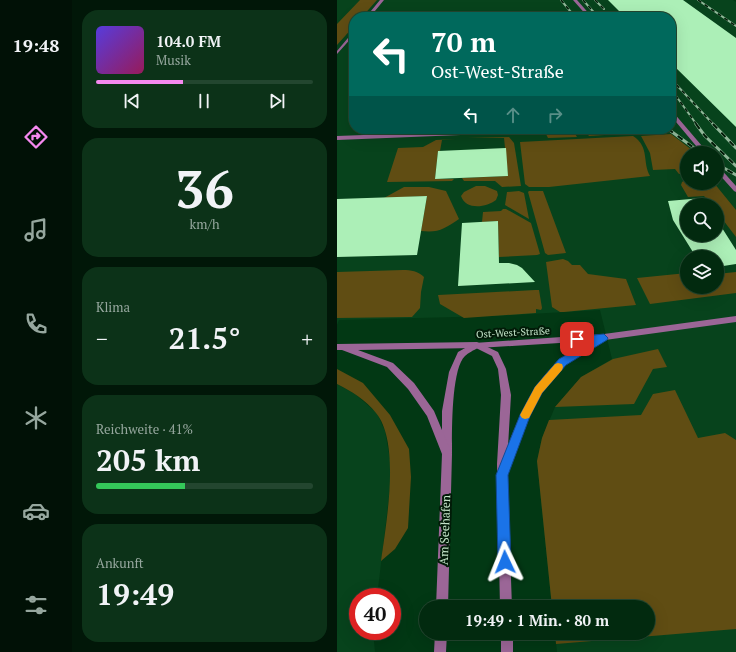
<!DOCTYPE html>
<html lang="de">
<meta charset="utf-8">
<style>
:root{--surface:#022a0f;--page:#0c3218;--text:#f1f3f6;--muted:#96a79e;--line:#23462f;--accent:#f589ef}
body{margin:0;font-family:"PT Serif",serif;background:var(--page);color:var(--text);height:100vh;display:flex;flex-direction:column;font-size:15px;white-space:nowrap}
*{box-sizing:border-box;margin:0}
p{font-size:13px;color:var(--muted)}
.icon{flex:none;width:22px;height:22px;fill:none;stroke:currentColor;stroke-width:2;stroke-linecap:round;stroke-linejoin:round}
.map{position:relative;flex:1;overflow:hidden}
.sheet{display:flex;flex-direction:column;gap:10px;padding:10px;background:#011708;width:265px}
.sheet>*{flex:none}
.top-card{position:absolute;left:12px;top:12px;width:327px;height:122px;border-radius:16px;box-shadow:0 4px 16px #0002,0 0 0 1px var(--line);background:#00695c;color:#fff;overflow:hidden}
.fabs{position:absolute;left:343px;top:146px;display:grid;gap:8px}
.fabs a{display:grid;place-items:center;width:44px;height:44px;border-radius:50%;background:var(--surface);box-shadow:0 4px 16px #0002,0 0 0 1px var(--line);font-size:20px}
.speed{position:absolute;left:12px;top:588px;display:flex;gap:8px;font-size:20px;font-weight:700;text-align:center}
.speed>*{display:grid;place-content:center;width:52px;height:52px;border-radius:50%;background:var(--surface);box-shadow:0 4px 16px #0002,0 0 0 1px var(--line);line-height:1}
.speed .limit{border:6px solid #d22;background:#fff;color:#111}
.pin{position:absolute;display:grid;place-items:center;width:34px;height:34px;color:#fff;margin:-17px;border-radius:8px;box-shadow:0 2px 6px #0006}
.me{position:absolute;width:44px;margin:-22px;rotate:358deg;stroke-linejoin:round;filter:drop-shadow(0 0 3px #0008)}
.turn{display:flex;align-items:center;gap:14px;height:84px;padding:0 16px;font-size:18px}
.turn .icon{width:52px;height:52px;stroke-width:2.5}
.turn b{display:block;font-size:28px;line-height:34px}
.lanes{display:flex;align-items:center;height:38px;padding:0 16px;background:#0003;justify-content:center;gap:20px;direction:ltr}
.lanes .off{opacity:.35}
.big{font-size:30px;font-weight:700;line-height:1.1}
.sheet .tile{flex:1;display:flex;flex-direction:column;justify-content:center;gap:6px;min-width:0;padding:0 14px;border-radius:16px;background:var(--page)}
.sheet .dial{align-items:center;gap:0}
.dial b{font-size:52px;line-height:1}
.song{display:flex;align-items:center;gap:12px}
.cover{width:48px;height:48px;border-radius:6px;background:linear-gradient(135deg,hsl(250 70% 55%),hsl(330 70% 35%))}
.played{height:4px;border-radius:2px;background:linear-gradient(90deg,var(--accent) 40%,var(--line) 40%)}
.keys{display:flex;justify-content:space-around;direction:ltr}
.heat{display:flex;justify-content:space-between;align-items:center;font-size:22px;direction:ltr}
.charge{height:6px;border-radius:3px;background:linear-gradient(90deg,#34c759 41%,var(--line) 0)}
.trip{position:absolute;left:82px;top:600px;width:236px;height:40px;border-radius:20px;background:var(--surface);box-shadow:0 4px 16px #0002,0 0 0 1px var(--line);font-weight:700;line-height:40px;text-align:center}
main{display:flex;flex:1;min-height:0}
.tab-bar{display:flex;flex-direction:column;width:72px;justify-content:space-around;align-items:center;background:#011106;color:var(--muted)}
.tab-bar .icon{width:28px;height:28px}
.tab-bar .selected{color:var(--accent)}
.tab-bar b{font-size:18px;color:var(--text)}
.map>svg:first-child{display:block}
.built{fill:#07431c;fill-rule:evenodd}
.green{fill:#604d13}
.building{fill:#acefb7}
.lines{fill:none;stroke-linecap:round;stroke-linejoin:round}
.minor{fill:#9b6697;fill-rule:evenodd}
.tertiary{fill:#9b6697;fill-rule:evenodd}
.rail-far1-casing{stroke:#91b799;stroke-width:2}
.rail-casing{stroke:#91b799;stroke-width:3}
.rail-far1{stroke:#021b08;stroke-width:1.5;stroke-dasharray:4;stroke-linecap:butt}
.rail{stroke:#021b08;stroke-width:2;stroke-dasharray:6;stroke-linecap:butt}
.route{fill:#1a73e8;stroke:#114b97}
.slow{fill:#f59e0b}
.labels{text-anchor:middle;stroke-width:4;stroke-linejoin:round;paint-order:stroke}
.street-label{font-size:10px;fill:#c2e2c7;stroke:#021b08}
.near-street-label{font-size:12px;fill:#c2e2c7;stroke:#021b08}
</style>
<main>
<nav class="tab-bar">
<b>19:48</b>
<svg class="icon selected" aria-label="directions" viewBox="0 0 24 24"><path d="M12 3l9 9-9 9-9-9zM9 14v-3h6M13 9l2 2-2 2"/></svg>
<svg class="icon" aria-label="music" viewBox="0 0 24 24"><path d="M9 18V5l10-2v13"/><circle cx="6" cy="18" r="3"/><circle cx="16" cy="16" r="3"/></svg>
<svg class="icon" aria-label="phone" viewBox="0 0 24 24"><path d="M5 4h4l2 5-3 2q2 4 5 5l2-3 5 2v4C11 20 4 13 5 4z"/></svg>
<svg class="icon" aria-label="climate" viewBox="0 0 24 24"><path d="M12 3v18M4 7l16 10M4 17L20 7"/></svg>
<svg class="icon" aria-label="car" viewBox="0 0 24 24"><path d="M5 17H2v-5l4-1 3-4h7l3 4 3 1v5h-3M9 17h6M6 11h13"/><circle cx="7" cy="17" r="2"/><circle cx="17" cy="17" r="2"/></svg>
<svg class="icon" aria-label="filters" viewBox="0 0 24 24"><path d="M4 7h16M4 17h16"/><circle cx="9" cy="7" r="2"/><circle cx="15" cy="17" r="2"/></svg>
</nav>
<section class="sheet">
<div class="tile">
<div class="song"><i class="cover"></i><div><b>104.0 FM</b><p>Musik</p></div></div>
<div class="played"></div>
<div class="keys"><svg class="icon" aria-label="previous" viewBox="0 0 24 24"><path d="M18 5L8 12l10 7zM5 5v14"/></svg><svg class="icon" aria-label="pause" viewBox="0 0 24 24"><path d="M8 5v14M16 5v14"/></svg><svg class="icon" aria-label="next" viewBox="0 0 24 24"><path d="M6 5l10 7-10 7zM19 5v14"/></svg></div>
</div>
<div class="tile dial"><b>36</b><p>km/h</p></div>
<div class="tile"><p>Klima</p>
<div class="heat"><a>−</a><b class="big">21.5°</b><a>+</a></div>
</div>
<div class="tile"><p>Reichweite · 41%</p><b class="big">205 km</b><div class="charge"></div></div>
<div class="tile"><p>Ankunft</p><b class="big">19:49</b></div>
</section>
<div class="map">
<svg width="399" height="652" viewBox="0 0 399 652">
<rect width="100%" height="100%" fill="#023814"/>
<path class="built" d="M0,0H396L399,2V652H220L218,633H311V607H215L200,461L205,438L218,407L244,377L275,359L263,310L158,316L2,320L0,325ZM17,17H334V129H17ZM350,153H380V183H350ZM350,205H380V235H350ZM350,257H380V287H350Z
M0,384L18,394L40,413L48,431L54,465V480L40,597H21V631H36L38,652H0Z"/>
<path class="green" d="M23,0H40L25,17H17V26L0,45V24Z
M310,129H326L329,131L252,136L249,132Z
M237,132L240,137L211,138L209,134Z
M334,134L359,153H350V173L342,174L338,169L316,170L313,153L304,136Z
M296,136C313,147 305,162 313,176L212,187H192L188,184L183,142Z
M172,137L177,143L184,186L165,187L158,181H127L125,178L171,176L167,138H130Z
M119,139L105,140L103,151H101L98,179H117L115,181L50,182L61,148L86,147L99,140Z
M350,179V183H377L399,210V237L380,212V205H375L367,196L351,197L344,185L345,182Z
M139,186H148L160,191L161,195L159,200C150,207 129,211 124,196L127,192Z
M67,187H92L109,191L122,219C107,229 102,233 84,231L90,196L47,198Z
M182,191L187,193L192,219L168,205L170,192Z
M192,191H206L229,253L211,255L208,253L191,192Z
M166,209H169L194,223L203,254L200,255L162,257L161,221L145,222L146,212L164,211Z
M226,259L231,261L235,265H243L251,274L289,279L299,305L227,312H223L215,307L209,262Z
M66,270C74,270 81,271 87,277L84,292L83,308L75,317L0,318V272Z
M399,272V293L313,304L300,278L350,273V287H380V274Z
M198,290H202L205,308L204,310L199,309V313L127,318L103,304L101,295Z
M321,349L330,367L316,369L297,404L218,407L244,377L276,359Z
M0,369L26,383L53,415L72,449L74,477L71,528L58,549L44,561C49,524 64,443 39,413C29,400 14,391 0,384Z
M338,390L361,438L388,433L399,440V629L219,644L218,633H311V607H215L200,461L205,438L212,420L304,415L316,394Z"/>
<path class="building" d="M271,0H346L399,38V127L334,63V17H288Z
M169,148L171,176L98,179L101,151Z
M90,196L80,255L0,257V199Z
M365,198L369,205H350V235H380V220L399,250V264L380,267V257H359L336,220L331,201Z
M161,221L162,263H172L180,265L185,268L198,282L121,286L125,223Z"/>
<g class="lines">
<path class="minor" d="M43,0H47L33,17H29Z
M236,0H240L255,17H251Z
M16,32H17V35L0,54V51Z
M334,112H336L371,153H365L334,116Z
M186,129H227L224,131L0,140V136Z
M380,166L382,167L399,186V192L397,191L380,172Z
M399,316V322L268,340L229,364L204,393L192,416L170,474L166,476L162,474L161,471C177,432 189,388 223,360C232,352 244,347 254,341L141,348C137,350 131,353 128,356C114,369 115,433 115,453L114,456L110,458L106,456L105,453V411L112,372L121,352L137,343L267,334Z"/>
<path class="tertiary" d="M140,342L161,352L169,369L174,395L170,464L175,607H163L160,464L164,395L161,369L155,356L139,348L21,350L56,363L77,383L97,411L115,454L111,607H99L105,454L90,416L71,389L50,367L5,350H0V344Z
M98,633H110L109,652H97Z
M164,633H176V652H164Z"/>
<g class="rail-far1-casing">
<path id="rail-far1" d="M224,0L238,17
M246,0L261,17
M258,0L267,9
M361,0L399,26
M334,79L377,125
M334,89L360,125"/>
</g>
<g class="rail-casing">
<path id="rail" d="M359,124L368,136L399,166
M376,124L399,148
M331,129L364,153
M380,164L399,175"/>
</g>
<use href="#rail-far1" class="rail-far1"/>
<use href="#rail" class="rail"/>
</g>
<path class="route" d="M267,334L271,338L270,340L229,365L205,393L193,416L171,475L174,562L172,566L168,568L163,566L161,562L159,475L183,415L198,387L222,359L252,342H237L236,339L237,337Z"/>
<path class="slow" d="M221,363L225,364L226,367L225,370L205,393L192,418L188,419L185,418L183,415L198,387L218,364Z"/>
<g class="labels">
<g class="street-label">
<text transform="translate(176 332) rotate(-3)" y="4">Ost-West-Straße</text>
</g>
<g class="near-street-label">
<text transform="translate(108 530) rotate(-88)" y="4">Am Seehafen</text>
</g>
</g>
</svg>
<div class="fabs">
<a><svg class="icon" aria-label="sound" viewBox="0 0 24 24"><path d="M4 9h4l5-4v14l-5-4H4zM17 9q2 3 0 6"/></svg></a>
<a><svg class="icon" aria-label="search" viewBox="0 0 24 24"><circle cx="10" cy="10" r="6"/><path d="M15 15l6 6"/></svg></a>
<a><svg class="icon" aria-label="layers" viewBox="0 0 24 24"><path d="M12 4l9 5-9 5-9-5zM3 14l9 5 9-5"/></svg></a>
</div>
<div class="speed"><div class="limit">40</div></div>
<div class="pin" style="left:240px;top:339px;background:#d93025"><svg class="icon" aria-label="arrive" viewBox="0 0 24 24"><path d="M6 21V4h12l-3 4 3 4H6"/></svg></div>
<svg class="me" style="left:168px;top:562px" viewBox="-20 -20 40 40"><path d="M0-17L14 15 0 8-14 15z" fill="#1a73e8" stroke="#fff" stroke-width="4"/></svg>
<div class="trip">19:49 · 1 Min. · 80 m</div>
<div class="top-card">
<div class="turn"><svg class="icon" aria-label="left" viewBox="0 0 24 24"><path d="M17 20v-9H6M10 6l-5 5 5 5"/></svg><div><b>70 m</b>Ost-West-Straße</div></div>
<div class="lanes"><svg class="icon" aria-label="left" viewBox="0 0 24 24"><path d="M17 20v-9H6M10 6l-5 5 5 5"/></svg><svg class="icon off" aria-label="ahead" viewBox="0 0 24 24"><path d="M12 20V5M6 11l6-6 6 6"/></svg><svg class="icon off" aria-label="right" viewBox="0 0 24 24"><path d="M7 20v-9h11M14 6l5 5-5 5"/></svg></div>
</div>
</div>
</main>
